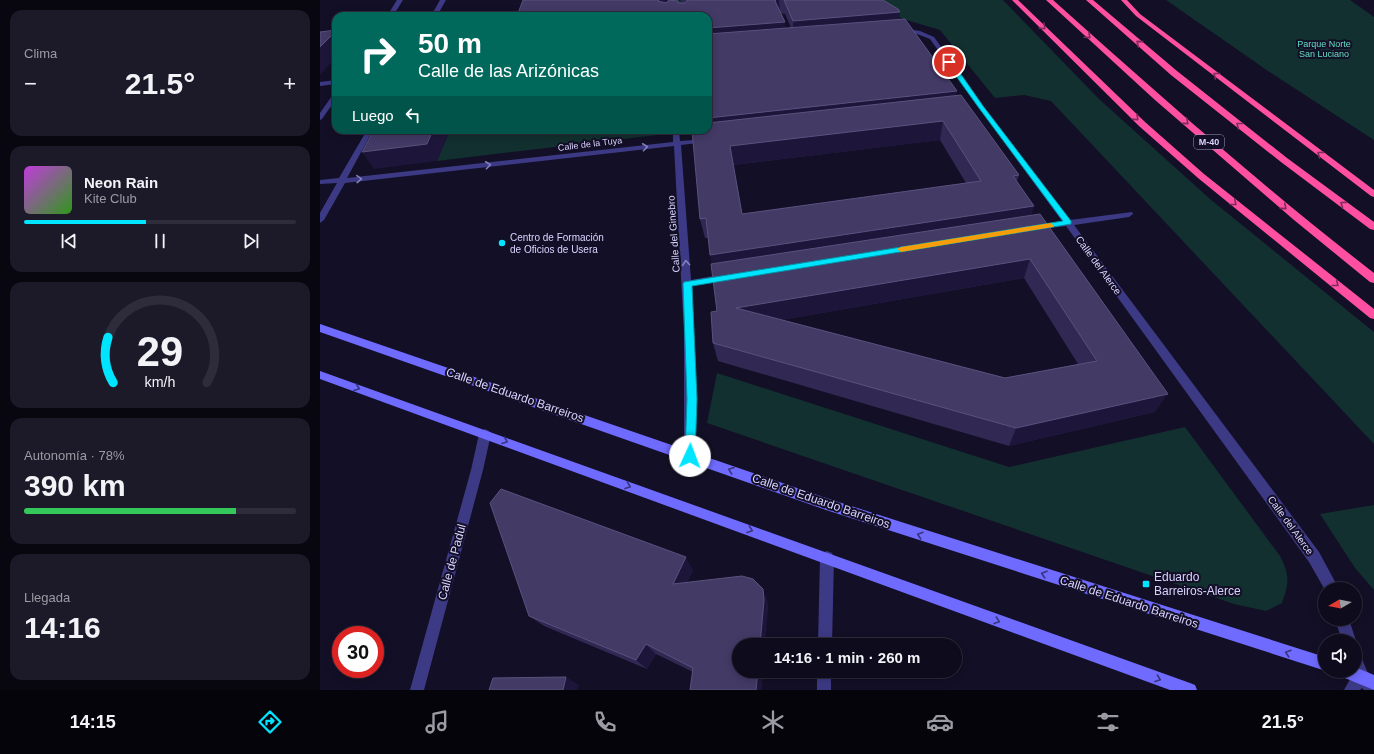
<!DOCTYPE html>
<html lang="es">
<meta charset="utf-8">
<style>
:root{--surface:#0e0b1c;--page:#1c1929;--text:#f1f3f6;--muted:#9b9ba3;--line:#2e2b3b;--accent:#00e5ff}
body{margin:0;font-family:Arial,sans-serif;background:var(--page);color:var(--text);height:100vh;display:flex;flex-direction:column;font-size:15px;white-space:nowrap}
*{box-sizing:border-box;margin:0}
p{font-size:13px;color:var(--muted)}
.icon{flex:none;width:22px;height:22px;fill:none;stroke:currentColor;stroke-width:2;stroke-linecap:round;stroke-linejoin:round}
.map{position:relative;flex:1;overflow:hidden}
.sheet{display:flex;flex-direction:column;gap:10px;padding:10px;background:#08060f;width:320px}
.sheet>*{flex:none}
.guide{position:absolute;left:12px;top:12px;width:380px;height:122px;border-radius:12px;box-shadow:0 2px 10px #0003,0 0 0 1px var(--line);background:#00695c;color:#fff;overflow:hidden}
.needle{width:26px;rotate:260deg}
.controls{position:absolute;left:998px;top:582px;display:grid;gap:8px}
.controls a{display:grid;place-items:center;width:44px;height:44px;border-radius:50%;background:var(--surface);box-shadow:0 2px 10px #0003,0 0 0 1px var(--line);font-size:20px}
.speed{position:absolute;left:12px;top:626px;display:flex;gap:8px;font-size:20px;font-weight:700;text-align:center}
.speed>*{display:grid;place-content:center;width:52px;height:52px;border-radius:50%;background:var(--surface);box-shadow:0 2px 10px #0003,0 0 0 1px var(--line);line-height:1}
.speed .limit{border:6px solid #d22;background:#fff;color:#111}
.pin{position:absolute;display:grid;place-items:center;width:34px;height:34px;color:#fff;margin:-17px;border:2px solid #fff;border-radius:50%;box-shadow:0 1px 4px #0007}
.me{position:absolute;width:44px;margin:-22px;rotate:2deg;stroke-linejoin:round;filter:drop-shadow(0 0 3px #0008)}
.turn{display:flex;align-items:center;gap:14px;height:84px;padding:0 20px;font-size:18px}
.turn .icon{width:52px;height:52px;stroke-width:2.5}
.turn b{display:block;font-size:28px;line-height:34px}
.then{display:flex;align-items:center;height:38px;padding:0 20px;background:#0003;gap:8px;font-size:15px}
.big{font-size:30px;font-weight:700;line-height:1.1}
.sheet .tile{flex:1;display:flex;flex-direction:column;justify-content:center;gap:6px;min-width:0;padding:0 14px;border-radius:12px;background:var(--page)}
.sheet .dial{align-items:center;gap:0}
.dial svg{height:104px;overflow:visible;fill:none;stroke:var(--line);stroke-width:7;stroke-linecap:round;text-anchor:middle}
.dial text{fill:var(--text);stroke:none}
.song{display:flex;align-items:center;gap:12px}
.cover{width:48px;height:48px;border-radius:6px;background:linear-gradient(135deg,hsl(290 70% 55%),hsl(110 70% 35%))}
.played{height:4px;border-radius:2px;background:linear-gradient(90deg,var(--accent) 45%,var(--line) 45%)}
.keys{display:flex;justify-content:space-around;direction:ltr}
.heat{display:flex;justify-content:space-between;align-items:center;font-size:22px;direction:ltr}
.charge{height:6px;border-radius:3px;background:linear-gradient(90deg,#34c759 78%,var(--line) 0)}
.trip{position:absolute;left:412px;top:638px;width:230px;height:40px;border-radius:20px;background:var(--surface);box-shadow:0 2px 10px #0003,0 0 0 1px var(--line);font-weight:700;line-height:40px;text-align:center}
.tab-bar{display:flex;height:64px;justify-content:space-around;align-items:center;background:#06040b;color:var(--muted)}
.tab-bar .icon{width:28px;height:28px}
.tab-bar .current{color:var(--accent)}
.tab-bar b{font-size:18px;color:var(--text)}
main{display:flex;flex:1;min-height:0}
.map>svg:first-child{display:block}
.green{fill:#12302f}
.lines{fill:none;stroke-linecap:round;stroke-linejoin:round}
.street{fill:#3d3a85;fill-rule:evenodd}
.secondary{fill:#6f6bff;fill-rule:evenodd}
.highway{fill:#ff4fa3;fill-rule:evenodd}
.wall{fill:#312854;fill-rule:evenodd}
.shaded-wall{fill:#1d163a}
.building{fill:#433a66;stroke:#5a527e;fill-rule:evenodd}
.oneway{stroke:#7d2c5e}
.oneway2{stroke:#837fbc}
.oneway3{stroke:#38347d}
.route{fill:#00e5ff;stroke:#0095a6}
.slow{fill:#f59e0b}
.poi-dot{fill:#00e5ff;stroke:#130f26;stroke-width:1.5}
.labels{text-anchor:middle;stroke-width:4;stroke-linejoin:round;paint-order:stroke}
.far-park-label{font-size:9px;fill:#5fe0c0;stroke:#130f26}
.shield{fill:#130f26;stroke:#9e99be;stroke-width:1}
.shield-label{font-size:9px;font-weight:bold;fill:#d9d4ff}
.far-street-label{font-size:9px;fill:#d9d4ff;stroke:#130f26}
.street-label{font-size:10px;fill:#d9d4ff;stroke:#130f26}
.poi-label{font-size:10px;fill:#d9d4ff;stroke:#130f26;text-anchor:start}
.near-street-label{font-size:12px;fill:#d9d4ff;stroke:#130f26}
.near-poi-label{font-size:12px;fill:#d9d4ff;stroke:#130f26;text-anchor:start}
</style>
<main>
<section class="sheet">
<div class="tile"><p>Clima</p>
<div class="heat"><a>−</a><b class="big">21.5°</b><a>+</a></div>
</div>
<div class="tile">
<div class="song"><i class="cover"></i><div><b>Neon Rain</b><p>Kite Club</p></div></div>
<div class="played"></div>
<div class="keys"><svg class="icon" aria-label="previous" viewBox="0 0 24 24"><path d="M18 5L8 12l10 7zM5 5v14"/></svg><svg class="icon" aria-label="pause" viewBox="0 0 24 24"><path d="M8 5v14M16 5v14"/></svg><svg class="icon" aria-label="next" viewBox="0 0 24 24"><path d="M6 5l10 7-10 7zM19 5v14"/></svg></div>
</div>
<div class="tile dial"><svg viewBox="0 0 100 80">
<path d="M14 69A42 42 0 1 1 86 69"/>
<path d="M14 69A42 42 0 0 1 10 34" stroke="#00e5ff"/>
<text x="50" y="56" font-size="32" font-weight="700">29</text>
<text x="50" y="72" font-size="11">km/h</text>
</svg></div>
<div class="tile"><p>Autonomía · 78%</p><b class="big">390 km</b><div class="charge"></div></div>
<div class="tile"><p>Llegada</p><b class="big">14:16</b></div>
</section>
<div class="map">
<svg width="1054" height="690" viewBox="0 0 1054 690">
<rect width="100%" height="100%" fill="#130f26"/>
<path class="green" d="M322,0H683L779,99L890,199L1054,332V444L731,101L704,95L675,98L620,30L583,19L554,5L397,20L388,16H136Z
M846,0H1030L1054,17V140L948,71Z
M130,130H337V135L117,161Z
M397,373L689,467L865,427L960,556C970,575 969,583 962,603L946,611L914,604L387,423Z
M1054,505V590L1035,568L1000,514Z"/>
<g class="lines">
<path class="street" d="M77,0H83L73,16H67Z
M120,0H126L117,16H111Z
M581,28L600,31L614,37L663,106L750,220L812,212L813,214L809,217L754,225L999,552L1019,589L1005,590L989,562L746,226L712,230L711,228L712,226L742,221L659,108L610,39L597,34L579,31L578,30Z
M16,80V84L0,86V82Z
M16,92V99L2,119L0,120V113L14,93Z
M47,130H53L27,178L353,142V130H359L360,141L388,139L390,140L386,142L361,145L371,280L405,274L410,277L405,280L371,286L375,374L376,456L374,460L370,461L366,460L364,456V333L354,146L25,183L4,220L0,223V213L17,183L0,184V180L19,178Z
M165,429L169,431L171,434L163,470L104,690H90L151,470L159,434L161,431Z
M507,551L512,553L514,558L512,645H498L500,558L502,553Z
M1015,619H1029L1036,641L1035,644V641H1022Z
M1035,652L1040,654L1047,671L1054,679V690H1044L1042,688L1040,690H1024L1033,674L1032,671H1035Z
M497,671H511V690H497Z"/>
<path class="secondary" d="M0,324L506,498L1005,657L1006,671L506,510L0,332Z
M0,371L870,683L875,685L877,690H850L0,379Z
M1035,667L1054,675V690L1020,676L1018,671H1035Z"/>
<path class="highway" d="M692,0H698L825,122L884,174L1054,309V319L1050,318L878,178L819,126Z
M726,0H733C838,94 943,187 1054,273V283L1050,282L974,220L835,100Z
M766,0H773L857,71L967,158L1054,222V230L1050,229L961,162L851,75Z
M801,0H807L820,14L1054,190V197L1051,196L816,16Z"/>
</g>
<path class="wall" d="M203,0H356L358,3H362L361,0H563L580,19L636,95L699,175L697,181L712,215L835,412L689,446L398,361L393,343L397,311L392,264L388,238H385L380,219L388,16ZM460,12L465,14L471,28H465ZM620,140L646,183L422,214L413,165ZM704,278L758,364L685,378L461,320Z
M373,570L367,583L447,600L448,611L419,671H443L441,690H370L373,672L336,654L327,669L224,626L209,616Z"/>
<path class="shaded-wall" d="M339,0H356L355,9L338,1Z
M456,0H459L460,12L455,1Z
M580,12L579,27L474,36L473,21Z
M465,22L466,37L388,44V28Z
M16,31V57L0,75V47Z
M637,91L634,107L388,130V118Z
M623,121L620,140L413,165L410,146Z
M113,130H130L117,161L54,169L42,152Z
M714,206L709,226L395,275L390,255Z
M710,259L704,278L420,327L416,308Z
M848,394L835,412L689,446L696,428Z
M366,557L373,570L361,596L353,584Z
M443,589L447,600L448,611L445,645H440Z
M326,644L336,654L327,669L316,660Z
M438,671H443L441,690H436Z
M246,677L259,685L257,690H243Z"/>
<path class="building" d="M203,0H339L338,1L346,3L349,0L358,1V3H365L367,1V0H456L455,1L465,22L388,28V16H197Z
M464,0H563L578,9L580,12L473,21Z
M585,19L637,91L388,118V34Z
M16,30V31L0,47V32Z
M641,95L699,175L693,176L714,206L390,255L386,218L380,219L372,130H388V123ZM623,121L661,181L422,214L410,146Z
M54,130H113L107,144L42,152Z
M720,214L848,394L696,428L393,343L391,312L397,311L391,264ZM710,259L777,361L685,378L416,308Z
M181,489L366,557L353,584L422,576L433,579L443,589L444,600L440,645H419V671H438L436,690H370L373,668L326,644L316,660L209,616L170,503Z
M246,677L243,690H169L173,678Z"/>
<defs><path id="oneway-chevron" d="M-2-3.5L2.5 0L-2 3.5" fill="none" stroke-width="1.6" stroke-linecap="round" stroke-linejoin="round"/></defs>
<g class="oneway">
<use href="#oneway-chevron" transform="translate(723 27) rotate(45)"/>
<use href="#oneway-chevron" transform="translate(768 36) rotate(42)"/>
<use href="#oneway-chevron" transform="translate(819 43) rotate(-139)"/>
<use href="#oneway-chevron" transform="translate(896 75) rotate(-142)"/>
<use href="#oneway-chevron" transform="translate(816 118) rotate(44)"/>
<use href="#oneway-chevron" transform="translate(866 122) rotate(41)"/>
<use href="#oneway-chevron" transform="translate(919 125) rotate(-142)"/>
<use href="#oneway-chevron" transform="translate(1000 154) rotate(-143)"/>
<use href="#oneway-chevron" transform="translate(914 203) rotate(39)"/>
<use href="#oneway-chevron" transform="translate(1023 204) rotate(-144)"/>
<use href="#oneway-chevron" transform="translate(964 207) rotate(41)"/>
<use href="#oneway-chevron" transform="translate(1016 284) rotate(39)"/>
</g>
<g class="oneway2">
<use href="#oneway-chevron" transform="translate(325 147) rotate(-7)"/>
<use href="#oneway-chevron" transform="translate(168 165) rotate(-7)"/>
<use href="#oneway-chevron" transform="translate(39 179) rotate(-2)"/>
<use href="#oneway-chevron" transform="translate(366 263) rotate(-94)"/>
</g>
<g class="oneway3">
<use href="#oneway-chevron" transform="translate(37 388) rotate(20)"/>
<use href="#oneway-chevron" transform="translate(185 441) rotate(20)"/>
<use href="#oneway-chevron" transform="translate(411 470) rotate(-160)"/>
<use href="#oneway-chevron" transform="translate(308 486) rotate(20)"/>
<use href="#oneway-chevron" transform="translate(430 530) rotate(20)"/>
<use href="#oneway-chevron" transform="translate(600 535) rotate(-162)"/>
<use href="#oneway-chevron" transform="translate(724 574) rotate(-162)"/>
<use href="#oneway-chevron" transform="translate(677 621) rotate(20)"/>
<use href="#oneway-chevron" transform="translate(968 653) rotate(-162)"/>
<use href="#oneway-chevron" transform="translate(838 679) rotate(20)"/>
</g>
<path class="route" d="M629,60H631L663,106L751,221V224L372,286L377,399L375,456L374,459L370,460L366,459L365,456L367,399L363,284L364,282L743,221L659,108L626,62Z"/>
<path class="slow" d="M731,223L734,226L733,227L581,252L577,249L581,247Z"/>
<g class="poi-dot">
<circle cx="182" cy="243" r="4"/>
<rect x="822" y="580" width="8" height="8" rx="2"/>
</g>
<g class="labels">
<g class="far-park-label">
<text x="1004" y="47">Parque Norte<tspan x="1004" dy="10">San Luciano</tspan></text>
</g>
<rect class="shield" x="874" y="135" width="30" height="14" rx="3"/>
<g class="shield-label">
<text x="889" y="145">M-40</text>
</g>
<g class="far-street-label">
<text transform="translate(270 144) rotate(-7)" y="3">Calle de la Tuya</text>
</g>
<g class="street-label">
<text transform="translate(353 234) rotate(-94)" y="4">Calle del Ginebro</text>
<text transform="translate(779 265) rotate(54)" y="4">Calle del Alerce</text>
<text transform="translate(971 525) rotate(54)" y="4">Calle del Alerce</text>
</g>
<g class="poi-label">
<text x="190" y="241">Centro de Formación<tspan x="190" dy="12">de Oficios de Usera</tspan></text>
</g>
<g class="near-street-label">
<text transform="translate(195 395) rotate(19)" y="4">Calle de Eduardo Barreiros</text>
<text transform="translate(501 501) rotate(19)" y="4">Calle de Eduardo Barreiros</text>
<text transform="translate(132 562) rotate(-75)" y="4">Calle de Padul</text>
<text transform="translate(809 602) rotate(18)" y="4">Calle de Eduardo Barreiros</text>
</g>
<g class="near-poi-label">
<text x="834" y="581">Eduardo<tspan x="834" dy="14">Barreiros-Alerce</tspan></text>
</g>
</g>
</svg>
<div class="controls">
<a><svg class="needle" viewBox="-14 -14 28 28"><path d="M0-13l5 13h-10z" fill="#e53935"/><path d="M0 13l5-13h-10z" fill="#9b9ba3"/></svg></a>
<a><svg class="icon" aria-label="sound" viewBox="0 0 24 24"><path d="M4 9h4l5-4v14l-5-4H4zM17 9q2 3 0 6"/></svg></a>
</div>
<div class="speed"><div class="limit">30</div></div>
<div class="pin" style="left:629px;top:62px;background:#d93025"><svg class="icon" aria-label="arrive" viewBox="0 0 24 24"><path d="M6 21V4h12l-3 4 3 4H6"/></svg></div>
<svg class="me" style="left:370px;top:456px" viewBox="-20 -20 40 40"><circle r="19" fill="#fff"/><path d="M0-13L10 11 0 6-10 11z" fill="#00e5ff"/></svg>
<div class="trip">14:16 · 1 min · 260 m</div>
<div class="guide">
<div class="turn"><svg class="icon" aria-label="right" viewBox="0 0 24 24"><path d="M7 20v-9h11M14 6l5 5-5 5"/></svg><div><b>50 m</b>Calle de las Arizónicas</div></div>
<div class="then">Luego<svg class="icon" aria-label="left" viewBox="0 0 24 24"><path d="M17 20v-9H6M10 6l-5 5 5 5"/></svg></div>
</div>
</div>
</main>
<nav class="tab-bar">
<b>14:15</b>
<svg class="icon current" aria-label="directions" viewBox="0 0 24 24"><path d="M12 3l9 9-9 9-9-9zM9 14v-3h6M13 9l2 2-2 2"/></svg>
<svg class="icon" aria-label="music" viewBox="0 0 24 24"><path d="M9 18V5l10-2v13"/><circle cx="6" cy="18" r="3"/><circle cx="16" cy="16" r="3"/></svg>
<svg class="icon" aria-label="phone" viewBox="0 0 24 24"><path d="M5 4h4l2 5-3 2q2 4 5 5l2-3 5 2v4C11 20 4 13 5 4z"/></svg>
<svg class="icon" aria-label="climate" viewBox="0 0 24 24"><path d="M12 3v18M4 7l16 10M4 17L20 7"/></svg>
<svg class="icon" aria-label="car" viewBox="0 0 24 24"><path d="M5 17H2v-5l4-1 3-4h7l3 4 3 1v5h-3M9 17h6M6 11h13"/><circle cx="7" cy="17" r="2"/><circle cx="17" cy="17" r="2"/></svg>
<svg class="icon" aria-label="filters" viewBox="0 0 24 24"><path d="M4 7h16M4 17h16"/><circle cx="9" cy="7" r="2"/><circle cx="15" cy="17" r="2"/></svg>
<b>21.5°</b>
</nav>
